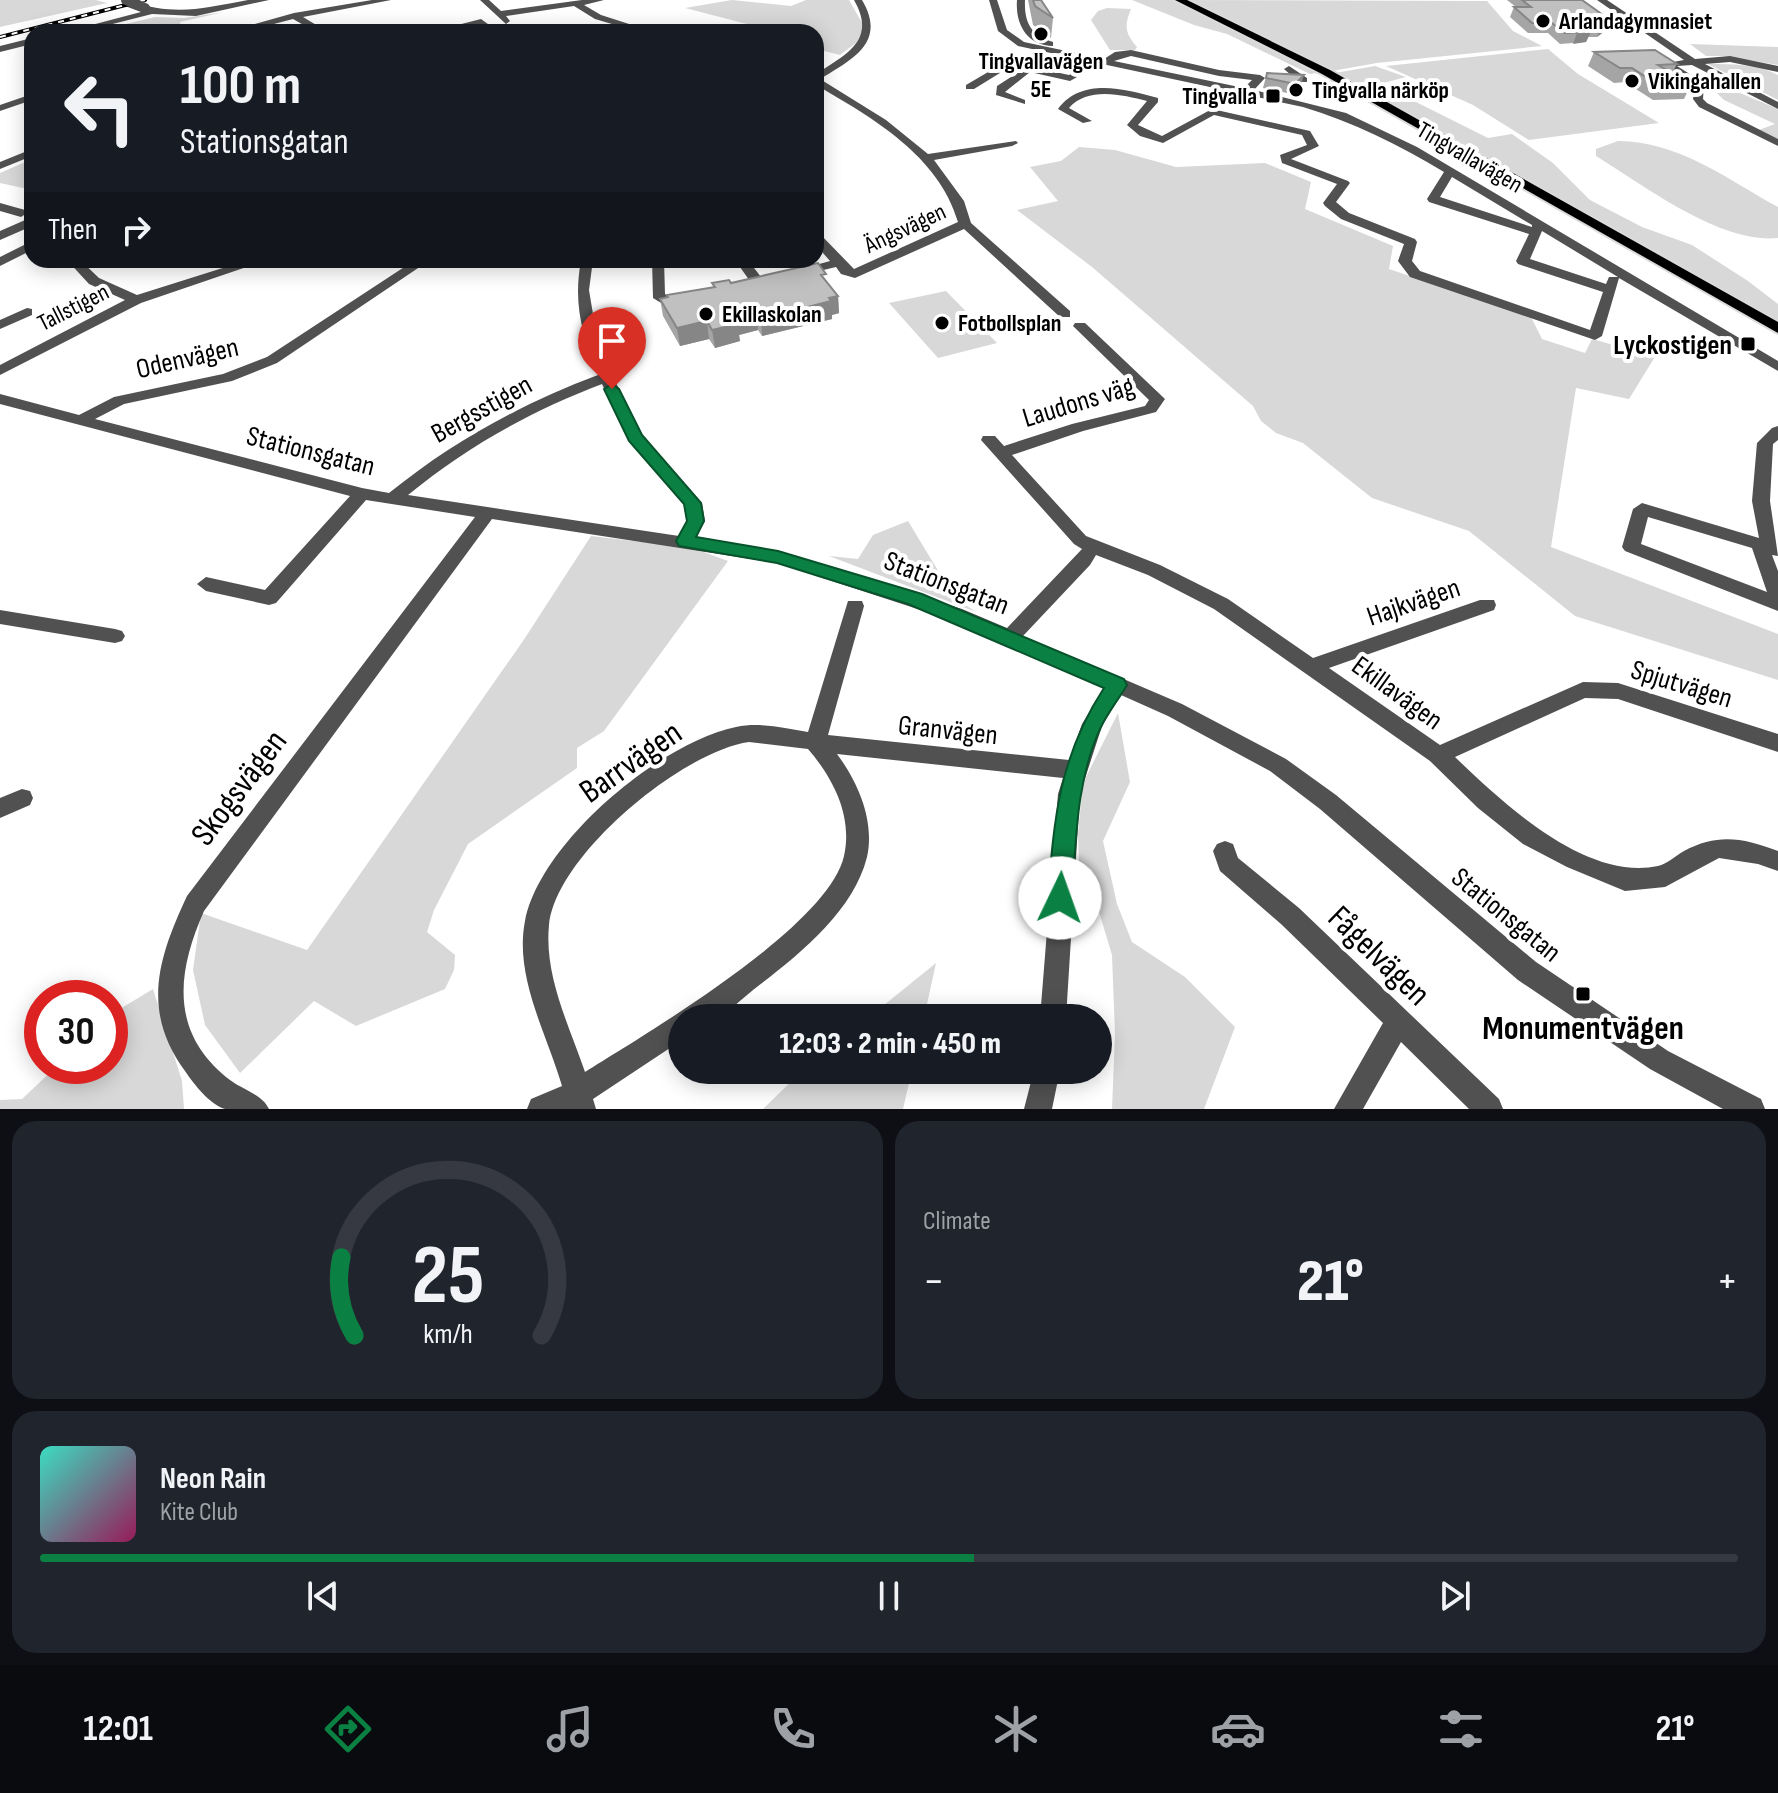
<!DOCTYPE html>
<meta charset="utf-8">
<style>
:root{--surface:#171b24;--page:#20242c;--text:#f1f3f6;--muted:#9ea1a6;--line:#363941;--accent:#0b8043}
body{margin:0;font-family:"Sofia Sans Condensed",sans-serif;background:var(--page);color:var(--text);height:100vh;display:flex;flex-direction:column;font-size:30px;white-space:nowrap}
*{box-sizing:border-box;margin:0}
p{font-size:26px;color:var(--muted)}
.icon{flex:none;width:44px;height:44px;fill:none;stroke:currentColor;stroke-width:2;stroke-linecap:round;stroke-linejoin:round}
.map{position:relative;height:1109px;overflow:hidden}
.panel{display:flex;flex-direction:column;gap:12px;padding:12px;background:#0d0f14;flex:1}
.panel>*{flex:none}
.hud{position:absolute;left:24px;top:24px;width:800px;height:244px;border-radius:24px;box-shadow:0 4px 20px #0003;background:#171b24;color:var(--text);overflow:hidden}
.speed{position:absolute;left:24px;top:980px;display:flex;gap:16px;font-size:40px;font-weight:700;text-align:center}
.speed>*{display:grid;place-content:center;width:104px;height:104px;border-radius:50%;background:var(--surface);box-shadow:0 4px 20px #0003;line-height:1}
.speed .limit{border:12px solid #d22;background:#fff;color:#111}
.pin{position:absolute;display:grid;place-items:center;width:68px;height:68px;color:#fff;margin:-82px -34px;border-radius:50% 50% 50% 0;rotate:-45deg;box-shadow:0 0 8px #0007}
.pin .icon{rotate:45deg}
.me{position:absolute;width:88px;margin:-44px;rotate:3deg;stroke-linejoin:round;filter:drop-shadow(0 0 6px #0008)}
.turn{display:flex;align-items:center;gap:28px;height:168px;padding:0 24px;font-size:36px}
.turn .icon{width:104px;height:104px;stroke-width:2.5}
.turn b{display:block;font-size:56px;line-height:68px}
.then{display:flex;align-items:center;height:76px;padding:0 24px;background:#0003;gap:16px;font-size:30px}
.big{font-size:60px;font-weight:800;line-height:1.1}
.panel .card{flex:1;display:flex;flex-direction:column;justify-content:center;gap:12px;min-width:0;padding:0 28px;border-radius:24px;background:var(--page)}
.panel .dial{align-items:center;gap:0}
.dial svg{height:208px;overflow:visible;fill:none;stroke:var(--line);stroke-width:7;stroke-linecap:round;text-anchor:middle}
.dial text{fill:var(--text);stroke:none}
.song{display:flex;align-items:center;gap:24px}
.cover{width:96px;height:96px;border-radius:12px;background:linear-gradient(135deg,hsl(170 70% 55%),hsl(330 70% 35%))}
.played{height:8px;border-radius:4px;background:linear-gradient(90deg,var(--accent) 55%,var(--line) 55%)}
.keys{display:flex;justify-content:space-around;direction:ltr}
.heat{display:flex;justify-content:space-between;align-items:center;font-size:44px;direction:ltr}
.panel .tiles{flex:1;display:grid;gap:12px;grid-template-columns:1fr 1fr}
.card:last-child{grid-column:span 2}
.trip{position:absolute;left:668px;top:1004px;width:444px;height:80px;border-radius:40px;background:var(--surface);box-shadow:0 4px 20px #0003;font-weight:800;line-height:80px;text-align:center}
.menu{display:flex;height:128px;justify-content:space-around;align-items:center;background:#090b0e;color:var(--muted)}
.menu .icon{width:56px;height:56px}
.menu .active{color:var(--accent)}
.menu b{font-size:36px;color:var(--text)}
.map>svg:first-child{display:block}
.green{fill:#d8d8d8}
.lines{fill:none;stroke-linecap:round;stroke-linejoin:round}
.major-casing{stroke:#dbdbdb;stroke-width:4}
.minor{fill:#515151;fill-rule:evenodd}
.major{fill:#000;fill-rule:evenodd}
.rail-casing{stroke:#000;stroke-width:4}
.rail{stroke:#fff;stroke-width:2;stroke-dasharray:6;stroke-linecap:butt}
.minor-bridge{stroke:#515151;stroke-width:10}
.wall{fill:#a5a5a5}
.shaded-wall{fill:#868686}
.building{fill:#c0c0c0;stroke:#868686;stroke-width:2}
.route{fill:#0b8043;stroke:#07532c;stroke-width:2}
.poi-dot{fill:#000;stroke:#fff;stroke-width:3}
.labels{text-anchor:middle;stroke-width:8;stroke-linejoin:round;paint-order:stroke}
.far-poi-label{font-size:24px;font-weight:bold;fill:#000;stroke:#fff;text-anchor:start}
.far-street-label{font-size:24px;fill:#000;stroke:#fff}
.poi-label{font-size:28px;font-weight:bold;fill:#000;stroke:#fff;text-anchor:end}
.street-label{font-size:28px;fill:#000;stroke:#fff}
.near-street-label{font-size:34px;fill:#000;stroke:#fff}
.near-poi-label{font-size:34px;font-weight:bold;fill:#000;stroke:#fff}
</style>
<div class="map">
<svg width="1778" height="1109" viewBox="0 0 1778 1109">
<rect width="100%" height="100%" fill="#fff"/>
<path class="green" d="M0,0H96L107,3L0,27Z
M732,0L791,6L806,0H849L865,28L856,43L840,55L816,49V32H732L747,24L685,8Z
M1132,0H1174L1318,73L1310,74L1227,34L1194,25Z
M1184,0L1487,1L1513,31L1542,46L1377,63L1332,71Z
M1107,8L1131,9C1124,26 1125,33 1137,47L1135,50H1110L1091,20L1098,11Z
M224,12L180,22L181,27L157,32H93L155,17L184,18Z
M1690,44L1778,47V65L1724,56H1706Z
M1548,49L1578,74L1659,123L1529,140L1473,105L1386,66Z
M1708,64C1732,64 1757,64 1778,75V100Z
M1375,66L1406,77L1380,84L1488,138L1512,134L1553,163L1590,200L1642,227L1692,245L1748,281L1778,304V321L1335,73Z
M1711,87L1740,93L1778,109V139L1759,130L1775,124L1724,100Z
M1618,141C1678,141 1727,179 1778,207V238C1720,244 1645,186 1596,156V149Z
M1079,147L1115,150L1176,167L1265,163L1311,182L1305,209L1393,246L1389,269L1531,317L1542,339L1585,353L1592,339L1628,349L1632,338L1646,336L1661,347L1629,399L1576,388L1551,547L1778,634V680L1575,616L1469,531L1372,498L1303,443L1276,433L1261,421L1253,406L1092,267L1017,210L1058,201L1030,167L1061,161Z
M32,159V190L0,183V173Z
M946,291L997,343L938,358L889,303Z
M908,521L954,597L976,612L829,556L858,559L873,535Z
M591,536L693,548L728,561L604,731L577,748V768L468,844L434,910L427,932L455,955L454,970L445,989L356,1026L314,1001L240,1073L205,1025L193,970L201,913L307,950L523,641Z
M1118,713L1130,782L1103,841L1117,904L1132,942L1185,977L1235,1027L1204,1109H1112L1115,1034L1112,955L1094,895L1079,862L1078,833L1083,783Z
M936,963L924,1018H868Z
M153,989L182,1081L184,1109H0V1100L22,1099L57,1066H110V1015Z
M803,1070H912L903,1109H763Z"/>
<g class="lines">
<g class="major-casing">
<path id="major" d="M1175,0H1187L1330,70L1778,322V333L1322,74Z"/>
</g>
<path class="minor" d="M248,0H269L196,16L152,14L81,32H65L141,12L125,6L128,1C177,16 199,9 248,0Z
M372,0H391L303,17L328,32H316L293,19L243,32H227L294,13Z
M480,0H489L501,11L582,0H604L584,5L601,15L654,32H639L595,19L574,6L506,16L510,21L506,24Z
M854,0H862C887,42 853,59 820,79L886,120L928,154L1016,141L1018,143L1012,146L934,160L964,201L971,223L1070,311V317H1060L964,229L855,278L841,274L836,267L798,276L791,272L830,261L816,245V233L820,234L854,269L958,222C939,156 873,118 816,85V74C847,54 877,40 854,0Z
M989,0H997L1007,30L1024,42L1104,59L1115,52L1131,50L1219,70L1260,75L1265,78L1254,90L1346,113L1417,147L1778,361V371L1619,278L1602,336L1595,340L1410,277L1398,261L1404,244L1341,219L1325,206L1323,203L1337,184L1282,163L1280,155L1307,145L1302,135L1214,115L1163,143L1140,136L1127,125L1147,101C1123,95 1088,86 1069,108L1092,121L1083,123L1058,109C1082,77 1124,89 1158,98V102L1138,125L1162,136L1212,109L1310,131L1319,146L1291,159L1348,181L1350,183L1336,202L1349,213L1415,239L1417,242L1412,261L1420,271L1590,330L1603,292L1518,264L1516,261L1529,234L1429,202L1427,199L1444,172C1399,145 1353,122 1303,107L1018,46L998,31ZM1131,56L1219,76L1252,80L1244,88L1114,61ZM1452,177L1532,225V227L1440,197ZM1542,231L1618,277H1609L1606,284L1530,259Z
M1017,0H1025C1024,23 1031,35 1053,42V46C1027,46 1015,24 1017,0Z
M1597,0H1607L1695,59L1730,56L1778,66V72L1730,62L1705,64L1778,102V109L1692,65L1677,66L1704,83L1703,99L1707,103L1778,139V146L1699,107L1693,99L1695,86L1662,64L1684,60Z
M481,19L492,27L512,24L517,27L487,32L479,25L447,32L434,31Z
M32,38V44L0,52V46Z
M984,59H990L1008,68L974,89H966V85L995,68L984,63Z
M1028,66L1069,75L1085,66L1093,68L1070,81L1030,72L1005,92L1025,100V104L996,95L997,86Z
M1289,66L1307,78V82L1275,81V77H1293L1284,69Z
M32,94V100L0,111V105Z
M32,149V156L0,169V162Z
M0,203L25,210L27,213L21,217L0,211Z
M32,217V226L0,240V231Z
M32,241V250L0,266V257Z
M67,260H80L99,278L137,295L248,260H267L141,303L0,375V365L125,300L89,284Z
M415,260H430L277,363L232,381L124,404L95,419L362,488L389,493C453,441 521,404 598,375C582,333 573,305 581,260H593L589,290L596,332L613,377L642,435L702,503L705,521L695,538L784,553L962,609L1007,628L1082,549L1074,544L981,440L983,436H995L1004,446L1072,424L1145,406L1149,400L1073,326L1075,323H1085L1165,399L1156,412L1083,431L1012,455L1086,536L1160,565L1228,599L1313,658L1480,600H1494L1496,605L1494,610L1329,668L1440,745L1583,682L1618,683L1778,734V752L1618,699L1585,698L1455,757C1503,803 1585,881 1658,866C1667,864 1675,856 1684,851C1718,833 1743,838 1778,851V871L1758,864L1719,858L1665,887L1625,891L1567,867L1523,844L1478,808L1430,761L1214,609L1148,575L1096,555L1090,565L1023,636L1182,704L1286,759L1336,795L1536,962L1668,1051L1761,1099L1765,1109H1723L1650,1069L1518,980L1320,809L1270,771L1168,716L1121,695L1102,726L1080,794L1066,1018H1040L1058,794L1063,778L837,754C858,782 875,821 867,857C853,913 796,957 753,990C742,999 731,1010 718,1016C709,1021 693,1018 682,1018V1040L593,1099L596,1109H527L531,1099L562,1086C547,1034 514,977 525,921C540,843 659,743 736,727C760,722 784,728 808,732L848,601H862L864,606L828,735L1069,760L1082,724L1104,688L948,619L777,563L492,519L204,911C176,974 170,1034 230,1080C243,1090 262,1094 269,1109C256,1109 237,1109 225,1109C209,1104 194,1084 185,1071C141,1011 158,958 187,896L475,517L366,500L276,603L269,605L206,591L197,584L206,577L265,590L350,496L0,404V394L79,415L114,397L223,374L267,357ZM602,384L629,440L685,504L687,521L679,536L408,495C466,447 531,411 602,384ZM749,742L808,749C833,778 853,816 844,856C828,927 647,1033 585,1072C569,1025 544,976 549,925C556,855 683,751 749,742Z
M652,260H664L665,294L669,297L688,295V301L666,306L653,298Z
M735,260H748L764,281L762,284H752Z
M27,308L32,309V315L0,329V320Z
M1778,426V440L1773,444L1770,501L1778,556L1772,555L1778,571V611L1625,551L1622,547L1633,509L1642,503L1759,538L1752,501L1757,443L1772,428ZM1648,517L1752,548L1767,592L1641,544Z
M0,610L115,629L122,631L125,636L122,641L115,643L0,624Z
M22,789L30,791L33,798L30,805L0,818V798Z
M1225,841L1233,844L1238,858L1299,908L1499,1099L1503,1109H1469L1401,1042L1363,1109H1334L1383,1023L1281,924L1220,871L1213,851L1217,844Z
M1034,1070H1060L1052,1109H1024Z"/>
<use href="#major" class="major"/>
<g class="rail-casing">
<path id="rail" d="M0,37L145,0"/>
</g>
<use href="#rail" class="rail"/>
<path class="minor-bridge" d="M126,0L145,8"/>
</g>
<path class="wall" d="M1028,0H1041L1053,18L1051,38L1033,25Z
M1507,0H1582L1610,20L1606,30L1597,37H1588L1586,42L1560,44L1548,33H1528L1510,17L1514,7H1516Z
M1594,52L1677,64L1672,73L1691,84L1684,99L1653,100L1625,82L1614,83L1588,66Z
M1267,73L1301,85L1292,94L1263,88Z
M826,282L838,296L839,313L832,315V319L762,336L758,330L739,335L740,341L715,348L709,339L680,346L663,316L660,299L667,297V295L713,287L712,283Z"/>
<path class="shaded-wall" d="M1610,20L1606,30L1597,37L1601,27Z
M1591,32L1586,42L1573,44L1577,33Z
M1304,75L1301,85L1292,94L1295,84Z
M838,296L839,313L832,315V319L762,336L761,319Z
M757,313L758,330L739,335L740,341L715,348L712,330L734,318Z
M707,321L709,339L680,346L677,328Z"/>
<path class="building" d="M1033,0H1041L1053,18L1035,6Z
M1522,0H1582L1610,20L1601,27H1586L1591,32L1564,33L1552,23H1532L1514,7H1531Z
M1655,50L1677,64L1658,65L1691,84L1660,86L1632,68H1620L1594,52Z
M1267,73L1304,75L1295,84L1266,78Z
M818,263L826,274L821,275L838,296L829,298L831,301L761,319L757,313L734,318L738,324L712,330L707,321L677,328L660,299L668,297L667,295L715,287L712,283L729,280L731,283Z"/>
<path class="route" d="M612,384L619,389L642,435L701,503L704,521L696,537L778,551L922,594L1124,679L1127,685C1119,699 1108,712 1101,727C1076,780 1076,840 1072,898L1069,905L1060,909L1051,905L1048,898C1054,818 1059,757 1104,688L908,604L777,563L679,546L676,541L687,521L684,504L629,441L604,389Z"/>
<g class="poi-dot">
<circle cx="1543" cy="21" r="8"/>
<circle cx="1041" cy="34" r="8"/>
<circle cx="1632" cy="81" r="8"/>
<circle cx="1296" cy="90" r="8"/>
<rect x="1265" y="88" width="16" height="16" rx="4"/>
<circle cx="706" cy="314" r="8"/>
<circle cx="942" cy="323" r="8"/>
<rect x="1740" y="336" width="16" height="16" rx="4"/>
<rect x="1575" y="986" width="16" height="16" rx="4"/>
</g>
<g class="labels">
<g class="far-poi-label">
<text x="1559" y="29">Arlandagymnasiet</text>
<text x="1041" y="69" text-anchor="middle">Tingvallavägen<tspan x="1041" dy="28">5E</tspan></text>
<text x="1648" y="89">Vikingahallen</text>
<text x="1312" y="98">Tingvalla närköp</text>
<text x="1257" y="104" text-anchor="end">Tingvalla</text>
<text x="722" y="322">Ekillaskolan</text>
<text x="958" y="331">Fotbollsplan</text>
</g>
<g class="far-street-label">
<text transform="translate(1470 157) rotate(30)" y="8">Tingvallavägen</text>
<text transform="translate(905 228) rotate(-25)" y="8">Ängsvägen</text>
<text transform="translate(73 307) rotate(-27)" y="8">Tallstigen</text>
</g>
<g class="poi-label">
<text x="1732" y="354">Lyckostigen</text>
</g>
<g class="street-label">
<text transform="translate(187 357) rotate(-13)" y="10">Odenvägen</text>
<text transform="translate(1078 401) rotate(-17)" y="10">Laudons väg</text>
<text transform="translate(481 408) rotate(-29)" y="10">Bergsstigen</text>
<text transform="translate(311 450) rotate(14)" y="10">Stationsgatan</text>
<text transform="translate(947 582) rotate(21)" y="10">Stationsgatan</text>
<text transform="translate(1413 601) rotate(-19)" y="10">Hajkvägen</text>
<text transform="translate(1682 683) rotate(17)" y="10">Spjutvägen</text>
<text transform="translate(1398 692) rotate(36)" y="10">Ekillavägen</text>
<text transform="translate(948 729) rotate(6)" y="10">Granvägen</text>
<text transform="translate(1507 914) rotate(39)" y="10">Stationsgatan</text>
</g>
<g class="near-street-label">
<text transform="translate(630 761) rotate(-35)" y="12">Barrvägen</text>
<text transform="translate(238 787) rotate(-53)" y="12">Skogsvägen</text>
<text transform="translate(1380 955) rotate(44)" y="12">Fågelvägen</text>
</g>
<g class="near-poi-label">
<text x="1583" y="1039">Monumentvägen</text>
</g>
</g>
</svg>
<div class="speed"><div class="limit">30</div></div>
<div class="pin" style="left:612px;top:389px;background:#d93025"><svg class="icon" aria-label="arrive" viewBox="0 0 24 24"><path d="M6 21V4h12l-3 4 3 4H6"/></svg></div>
<svg class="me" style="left:1060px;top:898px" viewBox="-20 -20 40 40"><circle r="19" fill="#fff"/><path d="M0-13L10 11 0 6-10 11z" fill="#0b8043"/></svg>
<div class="trip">12:03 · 2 min · 450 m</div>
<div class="hud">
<div class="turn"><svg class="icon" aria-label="left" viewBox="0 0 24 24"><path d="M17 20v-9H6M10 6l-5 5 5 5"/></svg><div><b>100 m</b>Stationsgatan</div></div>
<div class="then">Then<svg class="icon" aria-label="right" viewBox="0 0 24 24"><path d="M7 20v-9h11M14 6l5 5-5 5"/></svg></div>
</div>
</div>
<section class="panel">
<div class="tiles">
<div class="card dial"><svg viewBox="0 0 100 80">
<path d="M14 69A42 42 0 1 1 86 69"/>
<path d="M14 69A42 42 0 0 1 9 39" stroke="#0b8043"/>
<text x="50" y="56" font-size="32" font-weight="700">25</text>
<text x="50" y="72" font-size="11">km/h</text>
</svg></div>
<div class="card"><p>Climate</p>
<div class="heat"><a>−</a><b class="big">21°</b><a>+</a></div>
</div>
<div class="card">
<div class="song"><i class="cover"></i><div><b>Neon Rain</b><p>Kite Club</p></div></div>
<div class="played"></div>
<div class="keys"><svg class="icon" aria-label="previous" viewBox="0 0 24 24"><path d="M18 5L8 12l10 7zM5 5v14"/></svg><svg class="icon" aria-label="pause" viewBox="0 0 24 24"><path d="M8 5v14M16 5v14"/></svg><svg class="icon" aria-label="next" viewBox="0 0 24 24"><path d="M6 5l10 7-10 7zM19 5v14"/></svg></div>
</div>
</div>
</section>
<nav class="menu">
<b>12:01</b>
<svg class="icon active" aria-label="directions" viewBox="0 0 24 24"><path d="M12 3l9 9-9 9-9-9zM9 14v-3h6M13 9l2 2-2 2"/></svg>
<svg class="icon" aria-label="music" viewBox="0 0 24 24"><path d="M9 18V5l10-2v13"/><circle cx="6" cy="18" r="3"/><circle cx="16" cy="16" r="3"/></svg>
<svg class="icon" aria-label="phone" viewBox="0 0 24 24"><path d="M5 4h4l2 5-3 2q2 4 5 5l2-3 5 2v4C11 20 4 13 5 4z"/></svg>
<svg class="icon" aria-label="climate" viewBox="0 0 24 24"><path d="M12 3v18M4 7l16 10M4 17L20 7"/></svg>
<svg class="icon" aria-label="car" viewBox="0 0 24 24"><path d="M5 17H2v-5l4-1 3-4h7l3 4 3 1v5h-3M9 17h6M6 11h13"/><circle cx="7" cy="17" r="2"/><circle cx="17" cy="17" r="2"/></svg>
<svg class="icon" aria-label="filters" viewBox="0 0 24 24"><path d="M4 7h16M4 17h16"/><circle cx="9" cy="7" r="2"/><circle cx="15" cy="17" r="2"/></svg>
<b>21°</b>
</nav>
